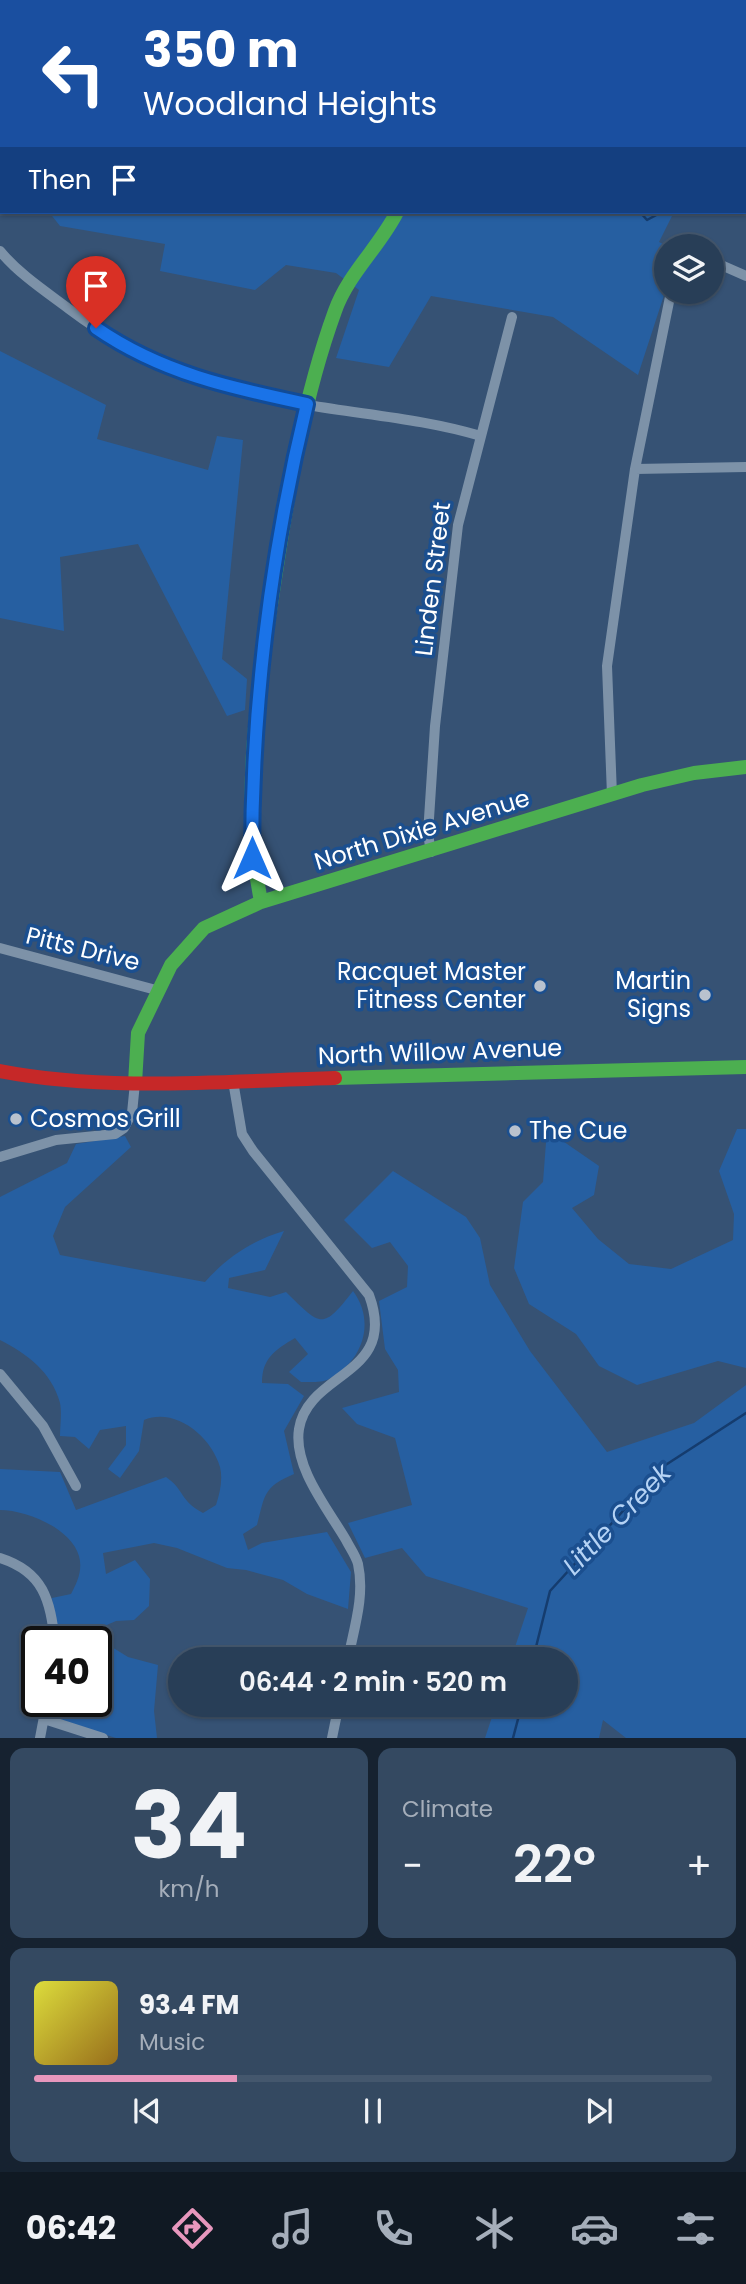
<!DOCTYPE html>
<meta charset="utf-8">
<style>
:root{--surface:#283e57;--page:#344961;--text:#f1f3f6;--muted:#a5aeba;--line:#44576d;--accent:#e797bd}
body{margin:0;font-family:Poppins,sans-serif;background:var(--page);color:var(--text);height:100vh;display:flex;flex-direction:column;font-size:26px;white-space:nowrap}
*{box-sizing:border-box;margin:0}
p{font-size:23px;color:var(--muted)}
.icon{flex:none;width:38px;height:38px;fill:none;stroke:currentColor;stroke-width:2;stroke-linecap:round;stroke-linejoin:round}
.map{position:relative;height:1738px;overflow:hidden}
.side{display:flex;flex-direction:column;gap:10px;padding:10px;background:#162230;flex:1}
.side>*{flex:none}
.top-card{position:absolute;left:0px;top:0px;width:747px;height:214px;box-shadow:0 2px 5px #0004,0 0 0 2px var(--line);background:#1a4fa0;color:#fff;overflow:hidden}
.controls{position:absolute;left:654px;top:234px;display:grid;gap:14px}
.controls a{display:grid;place-items:center;width:70px;height:70px;border-radius:50%;background:var(--surface);box-shadow:0 2px 5px #0004,0 0 0 2px var(--line);font-size:35px}
.speed{position:absolute;left:21px;top:1626px;display:flex;gap:14px;font-size:35px;font-weight:700;text-align:center}
.speed>*{display:grid;place-content:center;width:91px;height:91px;border-radius:50%;background:var(--surface);box-shadow:0 2px 5px #0004,0 0 0 2px var(--line);line-height:1}
.speed .limit{border:4px solid #111;border-radius:10px;background:#fff;color:#111}
.pin{position:absolute;display:grid;place-items:center;width:60px;height:60px;color:#fff;margin:-72px -30px;border-radius:50% 50% 50% 0;rotate:-45deg;box-shadow:0 0 7px #0007}
.pin .icon{rotate:45deg}
.me{position:absolute;width:77px;margin:-38px;rotate:0deg;stroke-linejoin:round;filter:drop-shadow(0 0 5px #0008)}
.turn{display:flex;align-items:center;gap:24px;height:147px;padding:0 28px;font-size:32px}
.turn .icon{width:91px;height:91px;stroke-width:2.5}
.turn b{display:block;font-size:49px;line-height:60px}
.then{display:flex;align-items:center;height:66px;padding:0 28px;background:#0003;gap:14px;font-size:26px}
.big{font-size:52px;font-weight:600;line-height:1.1}
.side .widget{flex:1;display:flex;flex-direction:column;justify-content:center;gap:10px;min-width:0;padding:0 24px;border-radius:14px;background:var(--page)}
.side .dial{align-items:center;gap:0}
.dial b{font-size:91px;line-height:1}
.song{display:flex;align-items:center;gap:21px}
.cover{width:84px;height:84px;border-radius:10px;background:linear-gradient(135deg,hsl(60 70% 55%),hsl(40 70% 35%))}
.played{height:7px;border-radius:4px;background:linear-gradient(90deg,var(--accent) 30%,var(--line) 30%)}
.keys{display:flex;justify-content:space-around;direction:ltr}
.heat{display:flex;justify-content:space-between;align-items:center;font-size:38px;direction:ltr}
.side .tiles{flex:1;display:grid;gap:10px;grid-template-columns:1fr 1fr}
.widget:last-child{grid-column:span 2}
.trip{position:absolute;left:168px;top:1647px;width:410px;height:70px;border-radius:35px;background:var(--surface);box-shadow:0 2px 5px #0004,0 0 0 2px var(--line);font-weight:600;line-height:70px;text-align:center}
.tab-bar{display:flex;height:112px;justify-content:space-around;align-items:center;background:#101923;color:var(--muted)}
.tab-bar .icon{width:49px;height:49px}
.tab-bar .current{color:var(--accent)}
.tab-bar b{font-size:32px;color:var(--text)}
.map>svg:first-child{display:block}
.green{fill:#265fa1}
.lines{fill:none;stroke-linecap:round;stroke-linejoin:round}
.stream{stroke:#153c6e;stroke-width:2.5}
.street{stroke:#7d92a8;stroke-width:10}
.fast{stroke:#4caf50;stroke-width:14}
.jam{stroke:#c62828;stroke-width:14}
.route-casing{stroke:#114b97;stroke-width:18}
.route{stroke:#1a73e8;stroke-width:12}
.poi-dot{fill:#b9c2ce;stroke:#1b4f8f;stroke-width:2.5}
.labels{text-anchor:middle;stroke-width:7;stroke-linejoin:round;paint-order:stroke}
.street-label{font-size:24px;fill:#fff;stroke:#1b4f8f}
.poi-label{font-size:24px;fill:#fff;stroke:#1b4f8f;text-anchor:end}
.water-label{font-size:26px;font-style:italic;fill:#b5d3f5;stroke:#1b4f8f}
</style>
<div class="map">
<svg width="746" height="1738" viewBox="0 0 746 1738">
<rect width="100%" height="100%" fill="#365274"/>
<path class="green" d="M0,0H189L2,2V152Z
M281,0H746V194V2H278Z
M49,212H674L659,242L669,247L667,286L638,375L553,317L431,296L389,367L336,358L359,290L336,273L286,265L255,290L160,271L165,244L60,226Z
M0,351L106,405L97,439L208,470L217,436L243,440L222,659L247,679L245,710L227,716L138,544L60,557L64,631L0,618Z
M548,1116L554,1135L599,1166L594,1195L572,1208L598,1239L629,1264L671,1269L733,1240L734,1214L719,1171L737,1129H746V1368L718,1361L637,1385L599,1366L576,1334L529,1304L514,1268L523,1202L543,1182Z
M125,1136L131,1147L65,1207L53,1236L60,1255L205,1282C226,1258 253,1240 284,1231L265,1270L229,1278L228,1288L270,1297L286,1292C321,1326 322,1331 353,1291C376,1322 363,1361 329,1379C322,1383 309,1382 301,1382L289,1372L308,1354L295,1338C275,1350 262,1358 262,1383L288,1384L304,1396L284,1431L294,1474C263,1487 265,1495 257,1525L243,1534L248,1550L262,1543L327,1532L351,1572L348,1609L307,1594L283,1580L246,1570L227,1568L177,1548L154,1543L103,1553L106,1574L135,1560L150,1579L149,1606L134,1620L116,1621L102,1627L107,1644L128,1657L158,1665L154,1711L157,1738H116L48,1717L50,1701H96V1642L57,1641L52,1598L71,1594C77,1583 83,1570 79,1556C71,1528 26,1510 0,1510V1469L60,1472L76,1510L166,1477C185,1490 179,1500 203,1513L216,1505C220,1493 223,1479 220,1467C211,1436 175,1407 144,1420L139,1451L120,1478L108,1469L126,1445V1426L100,1430L89,1449L75,1437L60,1436C60,1426 62,1413 60,1403C52,1372 26,1353 0,1340V1197L67,1163L76,1144Z
M393,1171L466,1217L480,1238L490,1285L530,1351L607,1452L694,1423L746,1385V1738H626L603,1720L599,1738H485L496,1705L565,1704V1659H511L528,1608L426,1576L402,1548L365,1558L348,1523L412,1505L395,1438L357,1424L342,1408L399,1392L398,1370L385,1349L379,1301L407,1287L408,1266L390,1242L372,1248L344,1220Z"/>
<g class="lines">
<path class="stream" d="M0,10L2,11
M746,168V167
M640,212L647,220L662,212
M533,1659L550,1591L664,1466L746,1413
M513,1738L522,1704"/>
<path class="street" d="M437,2V0
M0,251C19,274 45,291 69,309C143,365 217,389 308,405C366,415 424,419 481,436
M712,261L746,276
M671,292L635,469L746,467
M612,795L607,666L635,469
M431,852L428,834L435,726L458,525L512,317
M0,948L156,990
M233,1081L242,1134L253,1151L369,1295C399,1376 308,1371 299,1429C293,1467 328,1509 346,1540C350,1548 356,1556 358,1564C365,1596 354,1628 348,1659
M0,1157L56,1140L115,1134L124,1128L132,1113L135,1083
M0,1374L43,1426L76,1486
M0,1558C44,1572 50,1600 55,1642
M44,1719L103,1738
M40,1738L47,1701
M332,1738L339,1704"/>
<path class="fast" d="M261,902C240,799 258,688 274,585C288,493 303,399 335,311C348,274 380,246 397,212
M335,1078L746,1067
M135,1083L138,1033L171,965L204,928L261,902L642,785L694,773L746,767"/>
<path class="jam" d="M0,1071C109,1092 224,1081 335,1078"/>
</g>
<g class="lines">
<g class="route-casing">
<path id="route" d="M96,328C161,373 231,388 307,404C271,552 252,706 252,858"/>
</g>
<use href="#route" class="route"/>
</g>
<g class="poi-dot">
<circle cx="540" cy="986" r="7"/>
<circle cx="705" cy="995" r="7"/>
<circle cx="16" cy="1119" r="7"/>
<circle cx="515" cy="1131" r="7"/>
</g>
<g class="labels">
<g class="street-label">
<text transform="translate(433 579) rotate(-83)" y="8">Linden Street</text>
<text transform="translate(422 830) rotate(-17)" y="8">North Dixie Avenue</text>
<text transform="translate(83 949) rotate(14)" y="8">Pitts Drive</text>
<text transform="translate(440 1052) rotate(-2)" y="8">North Willow Avenue</text>
</g>
<g class="poi-label">
<text x="526" y="980">Racquet Master<tspan x="526" dy="28">Fitness Center</tspan></text>
<text x="691" y="989">Martin<tspan x="691" dy="28">Signs</tspan></text>
<text x="30" y="1127" text-anchor="start">Cosmos Grill</text>
<text x="529" y="1139" text-anchor="start">The Cue</text>
</g>
<g class="water-label">
<text transform="translate(617 1519) rotate(-46)" y="9">Little Creek</text>
</g>
</g>
</svg>
<div class="controls">
<a><svg class="icon" aria-label="layers" viewBox="0 0 24 24"><path d="M12 4l9 5-9 5-9-5zM3 14l9 5 9-5"/></svg></a>
</div>
<div class="speed"><div class="limit">40</div></div>
<div class="pin" style="left:96px;top:328px;background:#d93025"><svg class="icon" aria-label="arrive" viewBox="0 0 24 24"><path d="M6 21V4h12l-3 4 3 4H6"/></svg></div>
<svg class="me" style="left:252px;top:858px" viewBox="-20 -20 40 40"><path d="M0-17L14 15 0 8-14 15z" fill="#1a73e8" stroke="#fff" stroke-width="4"/></svg>
<div class="trip">06:44 · 2 min · 520 m</div>
<div class="top-card">
<div class="turn"><svg class="icon" aria-label="left" viewBox="0 0 24 24"><path d="M17 20v-9H6M10 6l-5 5 5 5"/></svg><div><b>350 m</b>Woodland Heights</div></div>
<div class="then">Then<svg class="icon" aria-label="arrive" viewBox="0 0 24 24"><path d="M6 21V4h12l-3 4 3 4H6"/></svg></div>
</div>
</div>
<section class="side">
<div class="tiles">
<div class="widget dial"><b>34</b><p>km/h</p></div>
<div class="widget"><p>Climate</p>
<div class="heat"><a>−</a><b class="big">22°</b><a>+</a></div>
</div>
<div class="widget">
<div class="song"><i class="cover"></i><div><b>93.4 FM</b><p>Music</p></div></div>
<div class="played"></div>
<div class="keys"><svg class="icon" aria-label="previous" viewBox="0 0 24 24"><path d="M18 5L8 12l10 7zM5 5v14"/></svg><svg class="icon" aria-label="pause" viewBox="0 0 24 24"><path d="M8 5v14M16 5v14"/></svg><svg class="icon" aria-label="next" viewBox="0 0 24 24"><path d="M6 5l10 7-10 7zM19 5v14"/></svg></div>
</div>
</div>
</section>
<nav class="tab-bar">
<b>06:42</b>
<svg class="icon current" aria-label="directions" viewBox="0 0 24 24"><path d="M12 3l9 9-9 9-9-9zM9 14v-3h6M13 9l2 2-2 2"/></svg>
<svg class="icon" aria-label="music" viewBox="0 0 24 24"><path d="M9 18V5l10-2v13"/><circle cx="6" cy="18" r="3"/><circle cx="16" cy="16" r="3"/></svg>
<svg class="icon" aria-label="phone" viewBox="0 0 24 24"><path d="M5 4h4l2 5-3 2q2 4 5 5l2-3 5 2v4C11 20 4 13 5 4z"/></svg>
<svg class="icon" aria-label="climate" viewBox="0 0 24 24"><path d="M12 3v18M4 7l16 10M4 17L20 7"/></svg>
<svg class="icon" aria-label="car" viewBox="0 0 24 24"><path d="M5 17H2v-5l4-1 3-4h7l3 4 3 1v5h-3M9 17h6M6 11h13"/><circle cx="7" cy="17" r="2"/><circle cx="17" cy="17" r="2"/></svg>
<svg class="icon" aria-label="filters" viewBox="0 0 24 24"><path d="M4 7h16M4 17h16"/><circle cx="9" cy="7" r="2"/><circle cx="15" cy="17" r="2"/></svg>
</nav>
